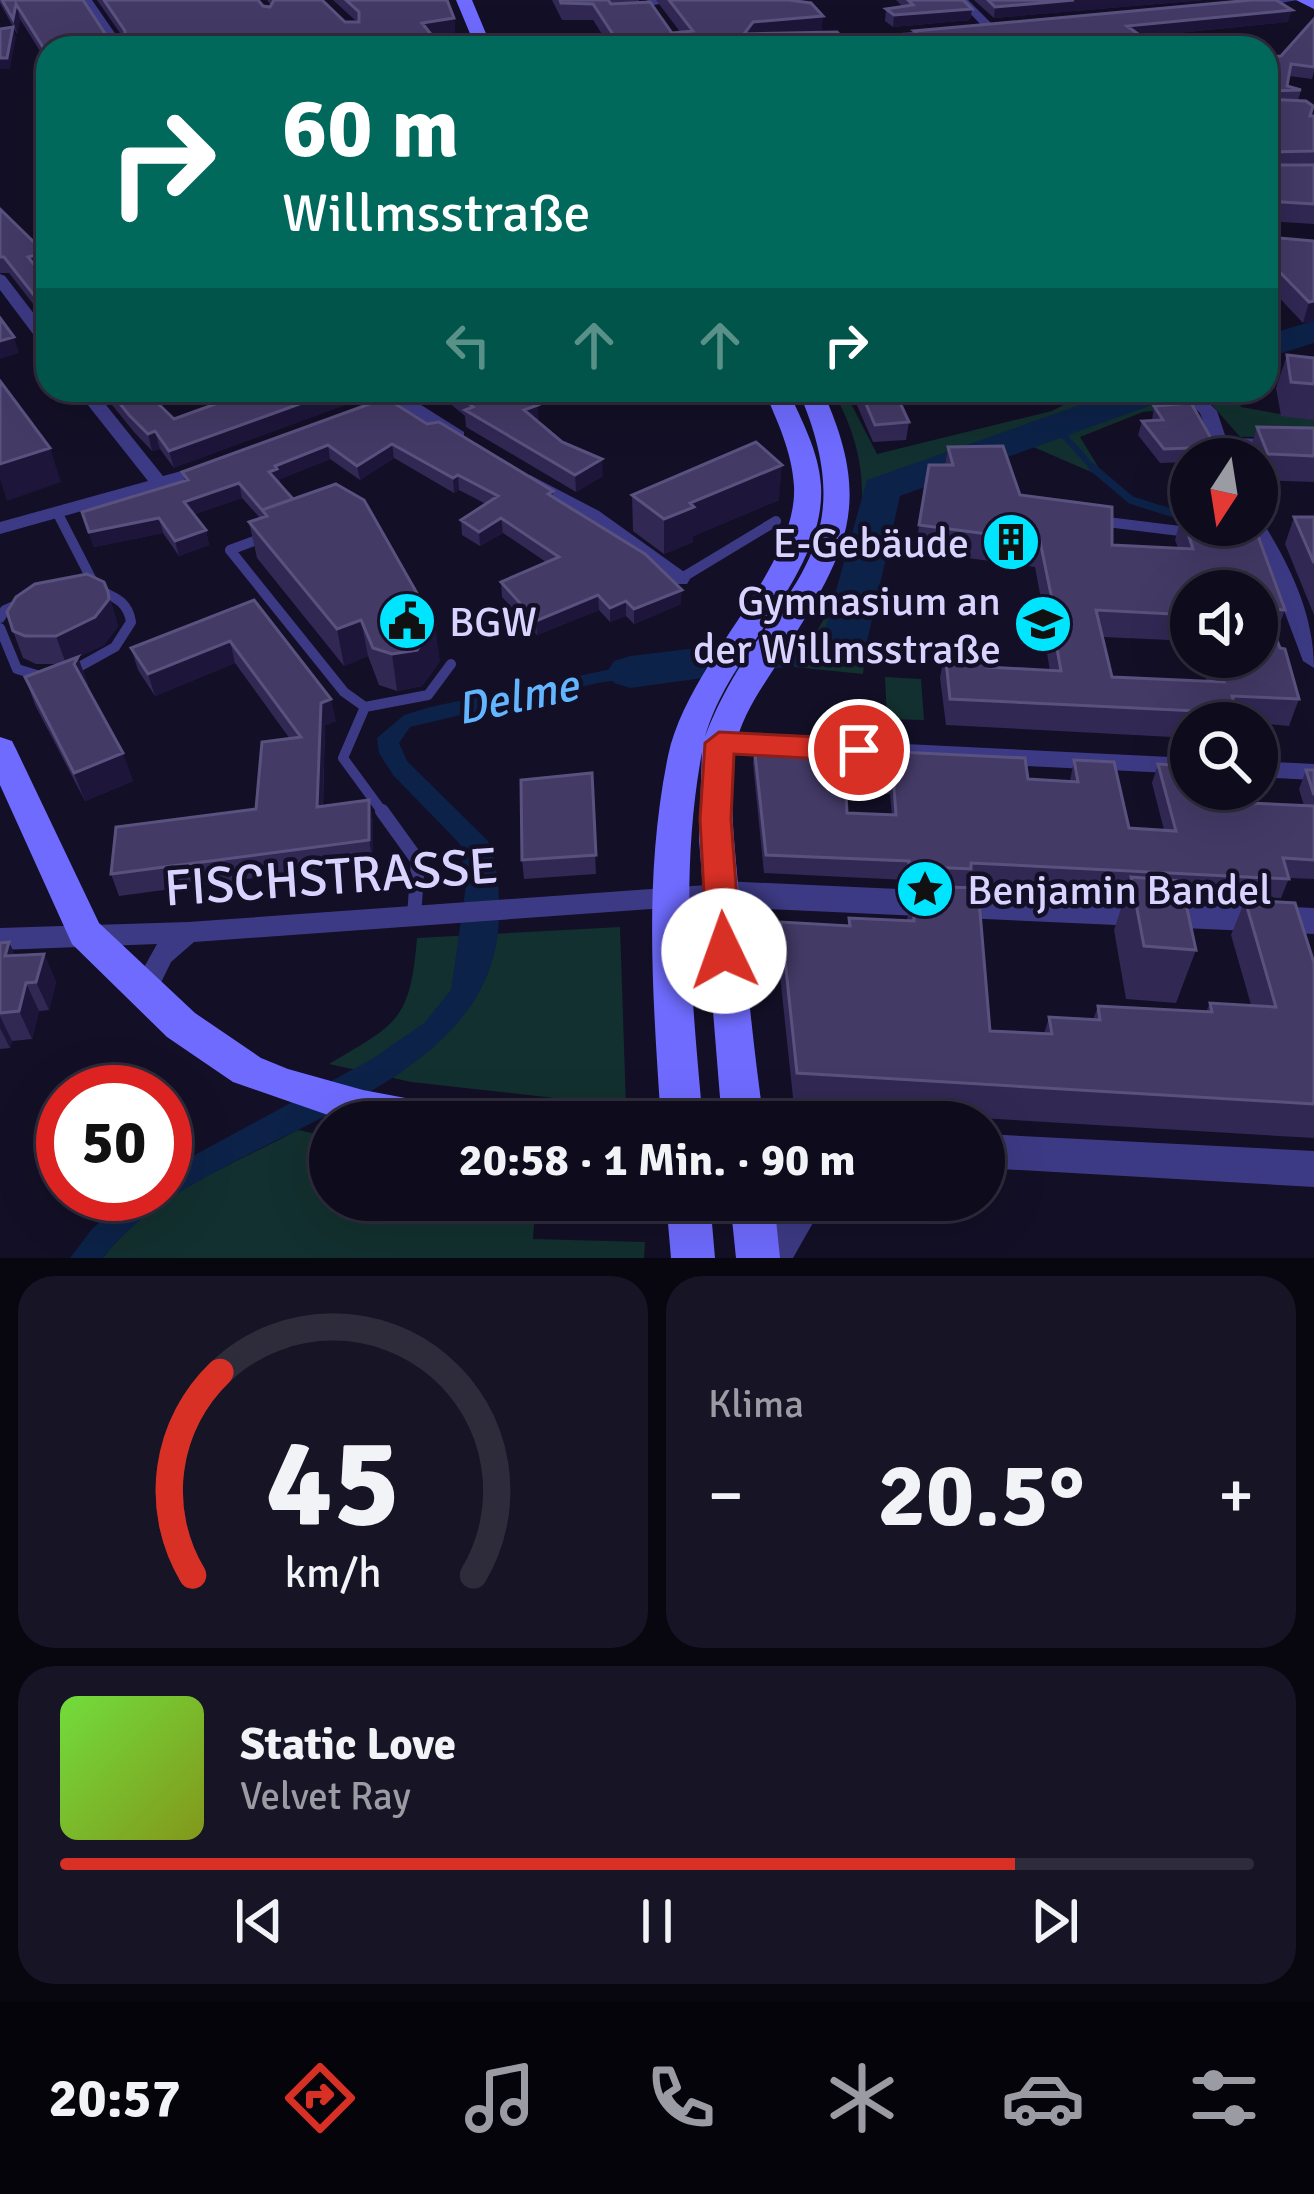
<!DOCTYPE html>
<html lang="de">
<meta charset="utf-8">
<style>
:root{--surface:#0e0b1c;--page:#171425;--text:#f1f3f6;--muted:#9b9ba3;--line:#2e2b3b;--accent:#d93025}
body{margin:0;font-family:Signika,sans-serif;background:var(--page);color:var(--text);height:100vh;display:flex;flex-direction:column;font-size:45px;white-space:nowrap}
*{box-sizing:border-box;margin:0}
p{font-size:39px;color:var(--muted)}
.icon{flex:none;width:66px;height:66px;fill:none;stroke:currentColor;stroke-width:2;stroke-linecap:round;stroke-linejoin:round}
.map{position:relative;height:1258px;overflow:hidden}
.sheet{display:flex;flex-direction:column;gap:18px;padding:18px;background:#08060f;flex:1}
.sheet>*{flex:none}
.top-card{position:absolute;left:36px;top:36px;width:1242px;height:366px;border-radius:36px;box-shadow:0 12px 48px #0002,0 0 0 3px var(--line);background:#00695c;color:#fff;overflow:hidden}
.needle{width:78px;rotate:192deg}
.fabs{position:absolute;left:1170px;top:438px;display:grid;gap:24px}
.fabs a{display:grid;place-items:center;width:108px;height:108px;border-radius:50%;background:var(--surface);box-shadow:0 12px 48px #0002,0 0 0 3px var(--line);font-size:60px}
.speed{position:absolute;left:36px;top:1065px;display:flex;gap:24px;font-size:60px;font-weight:700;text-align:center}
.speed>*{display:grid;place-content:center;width:156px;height:156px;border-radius:50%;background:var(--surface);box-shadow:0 12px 48px #0002,0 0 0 3px var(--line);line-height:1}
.speed .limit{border:18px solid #d22;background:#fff;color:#111}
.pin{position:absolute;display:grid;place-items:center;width:102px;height:102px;color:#fff;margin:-51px;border:6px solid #fff;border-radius:50%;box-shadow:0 3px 12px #0007}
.me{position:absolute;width:132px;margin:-66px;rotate:357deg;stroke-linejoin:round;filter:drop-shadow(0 0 9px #0008)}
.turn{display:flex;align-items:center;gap:42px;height:252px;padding:0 48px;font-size:54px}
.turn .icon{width:156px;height:156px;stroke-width:2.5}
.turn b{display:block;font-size:84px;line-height:102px}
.lanes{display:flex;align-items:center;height:114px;padding:0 48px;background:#0003;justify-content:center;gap:60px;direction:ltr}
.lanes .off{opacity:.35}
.big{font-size:90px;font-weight:800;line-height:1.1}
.sheet .widget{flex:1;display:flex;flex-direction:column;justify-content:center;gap:18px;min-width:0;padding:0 42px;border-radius:36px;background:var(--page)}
.sheet .dial{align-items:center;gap:0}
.dial svg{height:312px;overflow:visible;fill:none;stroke:var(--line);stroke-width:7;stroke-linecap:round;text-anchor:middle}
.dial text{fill:var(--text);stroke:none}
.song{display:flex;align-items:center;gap:36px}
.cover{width:144px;height:144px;border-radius:18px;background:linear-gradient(135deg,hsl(100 70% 55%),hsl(70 70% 35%))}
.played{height:12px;border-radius:6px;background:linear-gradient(90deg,var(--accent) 80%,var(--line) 80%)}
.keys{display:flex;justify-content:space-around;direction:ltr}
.heat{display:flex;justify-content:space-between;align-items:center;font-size:66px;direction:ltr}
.sheet .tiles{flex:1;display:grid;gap:18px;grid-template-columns:1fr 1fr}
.widget:last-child{grid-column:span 2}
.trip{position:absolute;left:309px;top:1101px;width:696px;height:120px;border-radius:60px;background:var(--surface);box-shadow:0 12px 48px #0002,0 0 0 3px var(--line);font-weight:800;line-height:120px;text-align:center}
.menu{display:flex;height:192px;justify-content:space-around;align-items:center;background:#06040b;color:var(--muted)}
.menu .icon{width:84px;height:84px}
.menu .active{color:var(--accent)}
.menu b{font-size:54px;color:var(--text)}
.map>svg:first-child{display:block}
.green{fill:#12302f}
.water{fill:#0c2248}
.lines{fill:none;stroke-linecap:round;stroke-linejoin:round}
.stream-far1{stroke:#0c2248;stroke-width:6}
.stream{stroke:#0c2248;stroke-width:8}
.river{fill:#0c2248;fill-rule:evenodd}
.service-far2{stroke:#3d3a85;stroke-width:6}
.service-far1{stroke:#3d3a85;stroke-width:10}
.service{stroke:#3d3a85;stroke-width:14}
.minor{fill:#3d3a85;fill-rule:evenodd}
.tertiary{fill:#3d3a85;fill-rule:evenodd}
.secondary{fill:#6f6bff;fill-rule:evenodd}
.wall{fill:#312854;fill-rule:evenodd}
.shaded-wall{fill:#1d163a}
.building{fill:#433a66;stroke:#5a527e;stroke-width:3;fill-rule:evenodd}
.route{fill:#d93025;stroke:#8d1f18;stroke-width:3}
.labels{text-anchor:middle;stroke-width:9;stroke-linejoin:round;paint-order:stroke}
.poi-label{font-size:42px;fill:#d9d4ff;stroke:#130f26;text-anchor:end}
.water-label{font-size:45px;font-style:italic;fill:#62b6ff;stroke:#130f26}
.near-street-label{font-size:51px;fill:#d9d4ff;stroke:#130f26}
</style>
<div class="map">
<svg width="1314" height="1258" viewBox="0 0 1314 1258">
<rect width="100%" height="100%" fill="#130f26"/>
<path class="green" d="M832,390H844L877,454L1052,411L1092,390H1136L1145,400L1166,392L1183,408L1143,412L1080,437L1105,478L1031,446L890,492L877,539L863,674L794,667C855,577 891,491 832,390Z
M1199,390H1239L1241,407L1314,420V436L1240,437Z
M885,677L921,679L924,720L887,719Z
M620,927L626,1106L411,1082L329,1064C398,1023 410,1021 417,938Z
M298,1130L330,1137V1200H536L533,1239L645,1242L644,1258H103C150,1195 230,1166 298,1130Z"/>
<path class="water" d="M697,651L686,670L598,683L410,727L399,743L407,761L488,841C498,865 499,888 499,913C499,1107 200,1129 103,1258H70L92,1229L131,1194H165V1171L372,1059L424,1023L451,990L466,885L460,844L393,775L379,753L377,738L404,715L430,707Z"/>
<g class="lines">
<path class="stream-far1" d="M1058,429L1095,470"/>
<path class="stream" d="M1092,467L1131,500L1191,519"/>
<path class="river" d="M1314,321V343L1266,358V335Z
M1123,390H1176L1171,398L900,496L866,646L859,657L630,688L614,683L607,672L614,661L630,656L824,633L867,480Z"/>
<path class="service-far2" d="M898,36L908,48"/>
<path class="service-far1" d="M58,514L95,586
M1099,521L1188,532
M262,538L230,550L344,692L365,707
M680,579L776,521
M0,618L5,610L23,602
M0,628L17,669L40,676
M70,672L115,647L131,622C128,602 116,598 99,590
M365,707L343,758L384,814
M365,707L428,695L451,664"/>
<path class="service" d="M382,811L418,861L414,916"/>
<path class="minor" d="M82,0H92L125,48H113Z
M680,0L649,6L643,3L648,0Z
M957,0H968L995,27V31H987Z
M1298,0L1256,7L1250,4L1262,0Z
M938,30L942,31V35L813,46L807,43L813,40Z
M0,274L5,276L48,332V348L42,346L0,290Z
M76,390H94L163,476L207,464L216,470L214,474L0,534V522L148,481Z
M400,390H424L410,398L464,432V440H452L395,404L365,416L356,411Z
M1177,390H1196L1217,411L1226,438L1314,440V450L1230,449L1234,459H1216L1200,413Z
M530,475L599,511L687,574L690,579L687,584H673L585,519L523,485L521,481Z
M1257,520L1262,521C1290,565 1314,615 1314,668L1303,661L1265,560L1245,525H1257Z
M719,735L1191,758V774L719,751L711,749L708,743L711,737Z
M1257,761L1314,764V780L1257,777Z
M721,884L730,887L734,894L730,901L721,904L194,942L171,962L154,997L145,1000L136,997L132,989L157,944L0,950V928L188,922Z"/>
<path class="tertiary" d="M721,881L1314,908V934L721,907L710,903L705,894L710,885Z
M984,1134L1314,1151V1187L984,1168Z
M785,1200H826L793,1258H751Z"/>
<path class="secondary" d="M456,0H472L492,48H476Z
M1296,0H1314V9Z
M764,390H788C802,421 819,452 821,486C826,574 728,652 705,737C758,594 875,566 798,390H822C879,513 840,561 775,667C759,692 740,719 735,749C728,797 735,847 739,895C746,971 753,1046 764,1122H722L699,839L702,752C679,876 692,998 703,1122H661C653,999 643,878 668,756C688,661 798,570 794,486C792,451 777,421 764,390Z
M0,737L12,741L16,749L99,923L195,1013L261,1058L288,1069L363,1090L464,1109L470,1122H348L233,1082L167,1037L72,944L0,785Z
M666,1200H710L715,1258H671Z
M730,1200H774L780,1258H736Z"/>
</g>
<path class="wall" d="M0,0H83L106,35L122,36L97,0H258L263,6L270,7L271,5L267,0H322L345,22H357L333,0H447L454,18L455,33L433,36L442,48H48V64L20,19L17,34L0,3Z
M552,0H639V2L672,33H681L656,0H789L840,48H611L593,20H562Z
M896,0H963L972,9L970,20L893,27L885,21L886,9L902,6Z
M974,0H1204L994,18Z
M1314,19V72L1312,79L1289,76L1287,86L1301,90L1298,100L1310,116H1314V224L1266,221V57L1281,56Z
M1288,22L1137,37L1135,46L1117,48H920L913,43L914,31Z
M0,209L48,261V269L39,271L48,282V323L9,273H0Z
M1268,237L1314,241V321L1303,323L1268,286L1266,245Z
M1287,355L1314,358V420L1281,416L1276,388Z
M100,390H144L174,419V468L160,449L152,451L134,432Z
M434,390H546L527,397L538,422L603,476L576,492L466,427L465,416Z
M858,390H894L909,422L906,440L873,442L856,403Z
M958,390H1057L1053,394L967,405Z
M1154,406L1216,447L1213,459H1191V462L1160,463L1138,435L1142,421L1152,420Z
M427,424L553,491V497L681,604L634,624L626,616L610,622L599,610L537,635L502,597L501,582L546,562L503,533L480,546L462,535L461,520L486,504L459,490L454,493L394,458L360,480L330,459L280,479L279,484L440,661L422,686L397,691L379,685L368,656L344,666L257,558L249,522L260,518L242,498L194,514L206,530L209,545L179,556L163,533L94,547L82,512L185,481L182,472Z
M1257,427L1314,428V482L1259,480L1257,474V459H1251L1249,454Z
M948,447L1020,495L1112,545L1178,548L1175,540L1182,514L1285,610L1275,636L1299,699L1289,726L1257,723H1191V738L946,725L940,678L945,651L987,667L1050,671L1044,635L1046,626L1035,567L915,551L929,465H945ZM1191,591L1257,657H1199L1207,682L1112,677L1103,637L1191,641Z
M632,495L779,500L693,536V542L664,554L633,531Z
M1294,517H1314V615L1285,544Z
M108,592L118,626L104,645L78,657L88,685L87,687L133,781L85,801L35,705L25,677L60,664H36L23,658L13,631Z
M254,600L336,721L325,725L323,807L369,800L373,822V862L119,896L111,874L256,809L290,739L235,663L155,696L138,670L131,648Z
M754,745L1028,779L1070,781L1074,760L1129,828L1164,830L1152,783L1158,764L1228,802L1304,806L1299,789L1306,770H1314V879L1289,878L1281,898L1184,893L1196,950L1176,1003L1126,999L1114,930L1127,890L968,882L967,888L906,885V880L764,873L753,764ZM846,792L890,794L892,815L847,813Z
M592,773L596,874L524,879L522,860Z
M913,886L990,1031L1044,1034L1049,1017L1093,1020L1098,1006L1206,1012L1210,1003L1251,1005L1231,935L1245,900L1314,963V1138L794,1107L778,956L781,922L848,926L849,918L907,920Z
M9,942L15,956L44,954L56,982L49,1010L39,1011L32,1039L12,1041L10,1048L0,1049V943Z"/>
<path class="shaded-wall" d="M1074,0H1204L994,18L995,7Z
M16,4L20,19L17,34L13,19Z
M972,9L970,20L893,27L894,15Z
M1292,10L1288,22L1137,37L1135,46L1117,48H1002L1127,26Z
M823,16L822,33L744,34L753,22Z
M454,18L455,33L424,38L422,23Z
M13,27L16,38L10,69H0V58Z
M302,36L304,48H245Z
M841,36L840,48H797L804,39Z
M398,37L400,48H318Z
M45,253L48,269L33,273L28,257Z
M1314,301V321L1303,323L1309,302Z
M14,337L19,353L0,359V341Z
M338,390H387L174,468L169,451Z
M513,390H546L514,402Z
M969,390H1057L1053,394L967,405Z
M538,405L539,422L524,410Z
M155,431L160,449L152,451L148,434Z
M392,444L394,458L360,480L357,466Z
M328,445L330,459L280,479V483L272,486L269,472L275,466Z
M50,448L61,482L7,501L0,479V464Z
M602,459L603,476L576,492L575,475Z
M782,465L779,500L693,536V542L664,554V519L690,503Z
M458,475L459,490L454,493L453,478Z
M239,483L242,498L188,517L184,502Z
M159,518L163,533L94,547L89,532Z
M501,518L503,533L480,546L479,532Z
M206,530L209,545L179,556L175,541Z
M682,590L681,604L634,624V609Z
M108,592L118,626L104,645L78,657L88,685L84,692L74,664H66L56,636Z
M598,595L599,610L537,635L536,621Z
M626,601V616L610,622V608Z
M361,620L368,656L344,666L337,629Z
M435,625L440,661L422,686L397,691L392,654Z
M230,641L235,663L155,696L148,674Z
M331,699L336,721L325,725L322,830L317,807L321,703Z
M123,753L133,781L85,801L74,773Z
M369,800L373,822V862L369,840Z
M9,942L22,970L5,956Z
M44,954L56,982L49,1010L36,982Z
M26,983L39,1011L32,1039L19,1011Z
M0,1016L12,1041L10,1048L0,1028Z"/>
<path class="building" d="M2,0H83L106,35L125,36V31L104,0H258L263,6L270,7L274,0H322L345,22H359V12L346,0H447L454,18L422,23L442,48H407L398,37L309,48L302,36L245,48H48V55L16,4L13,19Z
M560,0H608L611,4L650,2L672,33L693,31L669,0H789L811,3L823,16L753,22L744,34L837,32L841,36L804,39L809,45L797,46L798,48H622L593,4L561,3Z
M908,0H963L972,9L894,15L886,9L913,5Z
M988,0H1074L995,7Z
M1252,0H1276L1292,10L1127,26L1138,34L1002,48H937L914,31Z
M1314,19V67L1291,64L1287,86L1301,90L1269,91L1266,94V78H1270L1266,75V57L1281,56Z
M13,27L7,58H0V29Z
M1266,99L1306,101L1313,106L1310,116H1314V151L1268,152L1271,165H1314V204L1266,201Z
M0,209L45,253L28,257L48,282V313L4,257H0Z
M1268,237L1314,241V301L1309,302L1274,266Z
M0,318L14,337L0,341Z
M1287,355L1314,358V384L1291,382Z
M0,381L50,448L0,464Z
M109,390H144L174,419L254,390H265L269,393L276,390H338L169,451L155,431L148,434L129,415Z
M453,390H519L538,405L524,410L562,442L602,459L575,475L465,410L473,407Z
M860,390H894L909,422L875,425Z
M386,398L427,424L439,422L553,491L548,494L645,554L682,590L634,609L626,601L610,608L598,595L536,621L501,582L559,557L501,518L479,532L461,520L498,496L458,475L453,478L392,444L357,466L328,445L275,466L277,469L269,472L293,499L262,510L239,483L184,502L206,530L175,541L159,518L89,532L82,512L188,480L182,472Z
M1191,403L1216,447L1164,449L1142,421L1163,420L1154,406Z
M1257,427L1314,428V456L1268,454Z
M756,442L782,465L690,503L694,507L664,519L632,495Z
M1003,446L1020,495L1112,507V545L1193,549L1182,514L1191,515V525H1254L1285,610L1265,609L1280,648L1285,649L1299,699L1232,696L1237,713L950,699L945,651L985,653L987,667L1061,671L1050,609H1054L1040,541L919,525L929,465H953L948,447ZM1191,591H1257V657H1216L1224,682L1112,677L1096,610L1191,615Z
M336,484L364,500L435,625L417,650L392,654L373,648L361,620L337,629L249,522L267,516L262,510Z
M1294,517H1314V563Z
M87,574L104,582L108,592L109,599L95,617L56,636H25L13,631L7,612L16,597L35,584Z
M254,600L331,699L321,703L317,807L369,800V840L111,874L116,827L256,809L262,742L301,737L230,641L148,674L131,648Z
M78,657L74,664L123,753L74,773L25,677Z
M754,745L1025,758L1028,779L1078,782L1074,760L1114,762L1129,828L1176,831L1158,764L1191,766V789H1224L1228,802L1314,806V860L1283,858L1289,879L971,863V869L909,866V861L766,855ZM845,773L893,775L896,815L847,813Z
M1306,770H1314V795Z
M592,773L596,855L522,860L521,780Z
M1131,877L1181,881L1196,950L1144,946Z
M913,886L978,888L990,1031L1052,1034L1049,1017L1100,1020L1098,1006L1212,1012L1210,1003L1276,1007L1245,900L1295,903L1314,963V1104L797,1073L781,922L850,926L849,918L914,921Z
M9,942L5,956L44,954L36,982L26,983L19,1011L0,1013V943Z"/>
<path class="route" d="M719,732L859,739L874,750L859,761L734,754L731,819L741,951L736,961L724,965L712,961L707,951L700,819L705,743Z"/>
<defs>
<g id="building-disc" transform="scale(3)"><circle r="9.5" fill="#00e5ff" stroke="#130f26"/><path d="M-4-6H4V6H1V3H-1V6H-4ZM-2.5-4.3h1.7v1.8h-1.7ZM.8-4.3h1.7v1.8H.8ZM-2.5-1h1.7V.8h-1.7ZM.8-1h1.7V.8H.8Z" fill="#111"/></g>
<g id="civic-disc" transform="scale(3)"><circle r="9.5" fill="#00e5ff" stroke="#130f26"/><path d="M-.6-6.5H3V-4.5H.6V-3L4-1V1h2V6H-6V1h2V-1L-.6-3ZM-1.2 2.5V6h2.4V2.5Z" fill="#111"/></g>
<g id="school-disc" transform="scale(3)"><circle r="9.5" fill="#00e5ff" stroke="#130f26"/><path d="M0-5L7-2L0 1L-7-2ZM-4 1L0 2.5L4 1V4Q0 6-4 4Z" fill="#111"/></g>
<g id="sight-disc" transform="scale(3)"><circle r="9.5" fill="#00e5ff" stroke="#130f26"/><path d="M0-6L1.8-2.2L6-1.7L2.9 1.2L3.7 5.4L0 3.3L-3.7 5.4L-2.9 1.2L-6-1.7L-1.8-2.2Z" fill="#111"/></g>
</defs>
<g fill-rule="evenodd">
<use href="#building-disc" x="1011" y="542"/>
<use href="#civic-disc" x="407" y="621"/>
<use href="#school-disc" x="1043" y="624"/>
<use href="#sight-disc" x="925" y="889"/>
</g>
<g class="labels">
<g class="poi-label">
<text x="969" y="557">E-Gebäude</text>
<text x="1001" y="615">Gymnasium an<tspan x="1001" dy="48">der Willmsstraße</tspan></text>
<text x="449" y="636" text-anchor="start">BGW</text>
<text x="967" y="904" text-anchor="start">Benjamin Bandel</text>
</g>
<g class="water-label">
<text transform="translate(517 696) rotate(-12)" y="16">Delme</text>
</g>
<g class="near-street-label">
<text transform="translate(331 876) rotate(-4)" y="18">FISCHSTRASSE</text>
</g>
</g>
</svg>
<div class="fabs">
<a><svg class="needle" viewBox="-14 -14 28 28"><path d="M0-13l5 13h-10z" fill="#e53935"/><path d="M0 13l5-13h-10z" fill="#9b9ba3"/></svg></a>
<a><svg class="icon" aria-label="sound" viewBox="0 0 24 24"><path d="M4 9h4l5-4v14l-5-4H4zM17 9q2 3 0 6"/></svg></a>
<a><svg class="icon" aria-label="search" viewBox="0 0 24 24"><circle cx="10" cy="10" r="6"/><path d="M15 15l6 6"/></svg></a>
</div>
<div class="speed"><div class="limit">50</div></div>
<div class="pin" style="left:859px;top:750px;background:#d93025"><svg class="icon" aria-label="arrive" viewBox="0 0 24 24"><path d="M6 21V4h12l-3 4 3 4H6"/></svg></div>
<svg class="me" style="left:724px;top:951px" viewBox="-20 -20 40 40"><circle r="19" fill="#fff"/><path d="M0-13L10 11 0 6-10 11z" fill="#d93025"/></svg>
<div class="trip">20:58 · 1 Min. · 90 m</div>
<div class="top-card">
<div class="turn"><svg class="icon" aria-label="right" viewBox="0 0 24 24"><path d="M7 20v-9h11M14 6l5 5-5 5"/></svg><div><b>60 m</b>Willmsstraße</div></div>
<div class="lanes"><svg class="icon off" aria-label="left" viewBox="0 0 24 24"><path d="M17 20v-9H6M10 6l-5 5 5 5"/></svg><svg class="icon off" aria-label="ahead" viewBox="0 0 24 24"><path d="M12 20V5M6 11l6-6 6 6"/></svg><svg class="icon off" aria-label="ahead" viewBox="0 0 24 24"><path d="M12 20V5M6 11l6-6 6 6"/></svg><svg class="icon" aria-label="right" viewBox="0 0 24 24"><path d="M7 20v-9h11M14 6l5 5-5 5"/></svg></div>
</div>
</div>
<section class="sheet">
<div class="tiles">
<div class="widget dial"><svg viewBox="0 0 100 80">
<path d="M14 69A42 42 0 1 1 86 69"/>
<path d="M14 69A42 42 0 0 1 21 17" stroke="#d93025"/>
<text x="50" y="56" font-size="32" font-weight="700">45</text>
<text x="50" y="72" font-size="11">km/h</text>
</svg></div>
<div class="widget"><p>Klima</p>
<div class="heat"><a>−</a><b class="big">20.5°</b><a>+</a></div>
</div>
<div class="widget">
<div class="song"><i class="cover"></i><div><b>Static Love</b><p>Velvet Ray</p></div></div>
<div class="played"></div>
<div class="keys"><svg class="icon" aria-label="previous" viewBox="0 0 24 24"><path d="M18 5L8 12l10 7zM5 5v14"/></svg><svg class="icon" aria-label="pause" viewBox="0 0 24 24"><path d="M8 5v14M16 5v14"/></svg><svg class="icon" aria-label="next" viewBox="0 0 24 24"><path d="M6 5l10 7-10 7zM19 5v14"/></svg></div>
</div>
</div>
</section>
<nav class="menu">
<b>20:57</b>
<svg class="icon active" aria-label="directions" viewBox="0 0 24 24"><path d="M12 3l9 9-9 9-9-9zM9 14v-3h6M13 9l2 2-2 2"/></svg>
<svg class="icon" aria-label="music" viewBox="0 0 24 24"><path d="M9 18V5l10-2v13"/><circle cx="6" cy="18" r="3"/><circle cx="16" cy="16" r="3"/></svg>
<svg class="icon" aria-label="phone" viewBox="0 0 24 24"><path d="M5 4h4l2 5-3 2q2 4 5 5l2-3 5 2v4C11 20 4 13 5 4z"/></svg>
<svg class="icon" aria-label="climate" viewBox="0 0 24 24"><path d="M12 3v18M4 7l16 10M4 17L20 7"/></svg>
<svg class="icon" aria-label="car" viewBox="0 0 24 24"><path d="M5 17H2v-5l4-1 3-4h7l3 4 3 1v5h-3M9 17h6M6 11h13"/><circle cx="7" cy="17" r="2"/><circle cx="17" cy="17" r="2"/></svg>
<svg class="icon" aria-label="filters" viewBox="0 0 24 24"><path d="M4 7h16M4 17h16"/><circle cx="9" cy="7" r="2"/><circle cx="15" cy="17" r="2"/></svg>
</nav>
